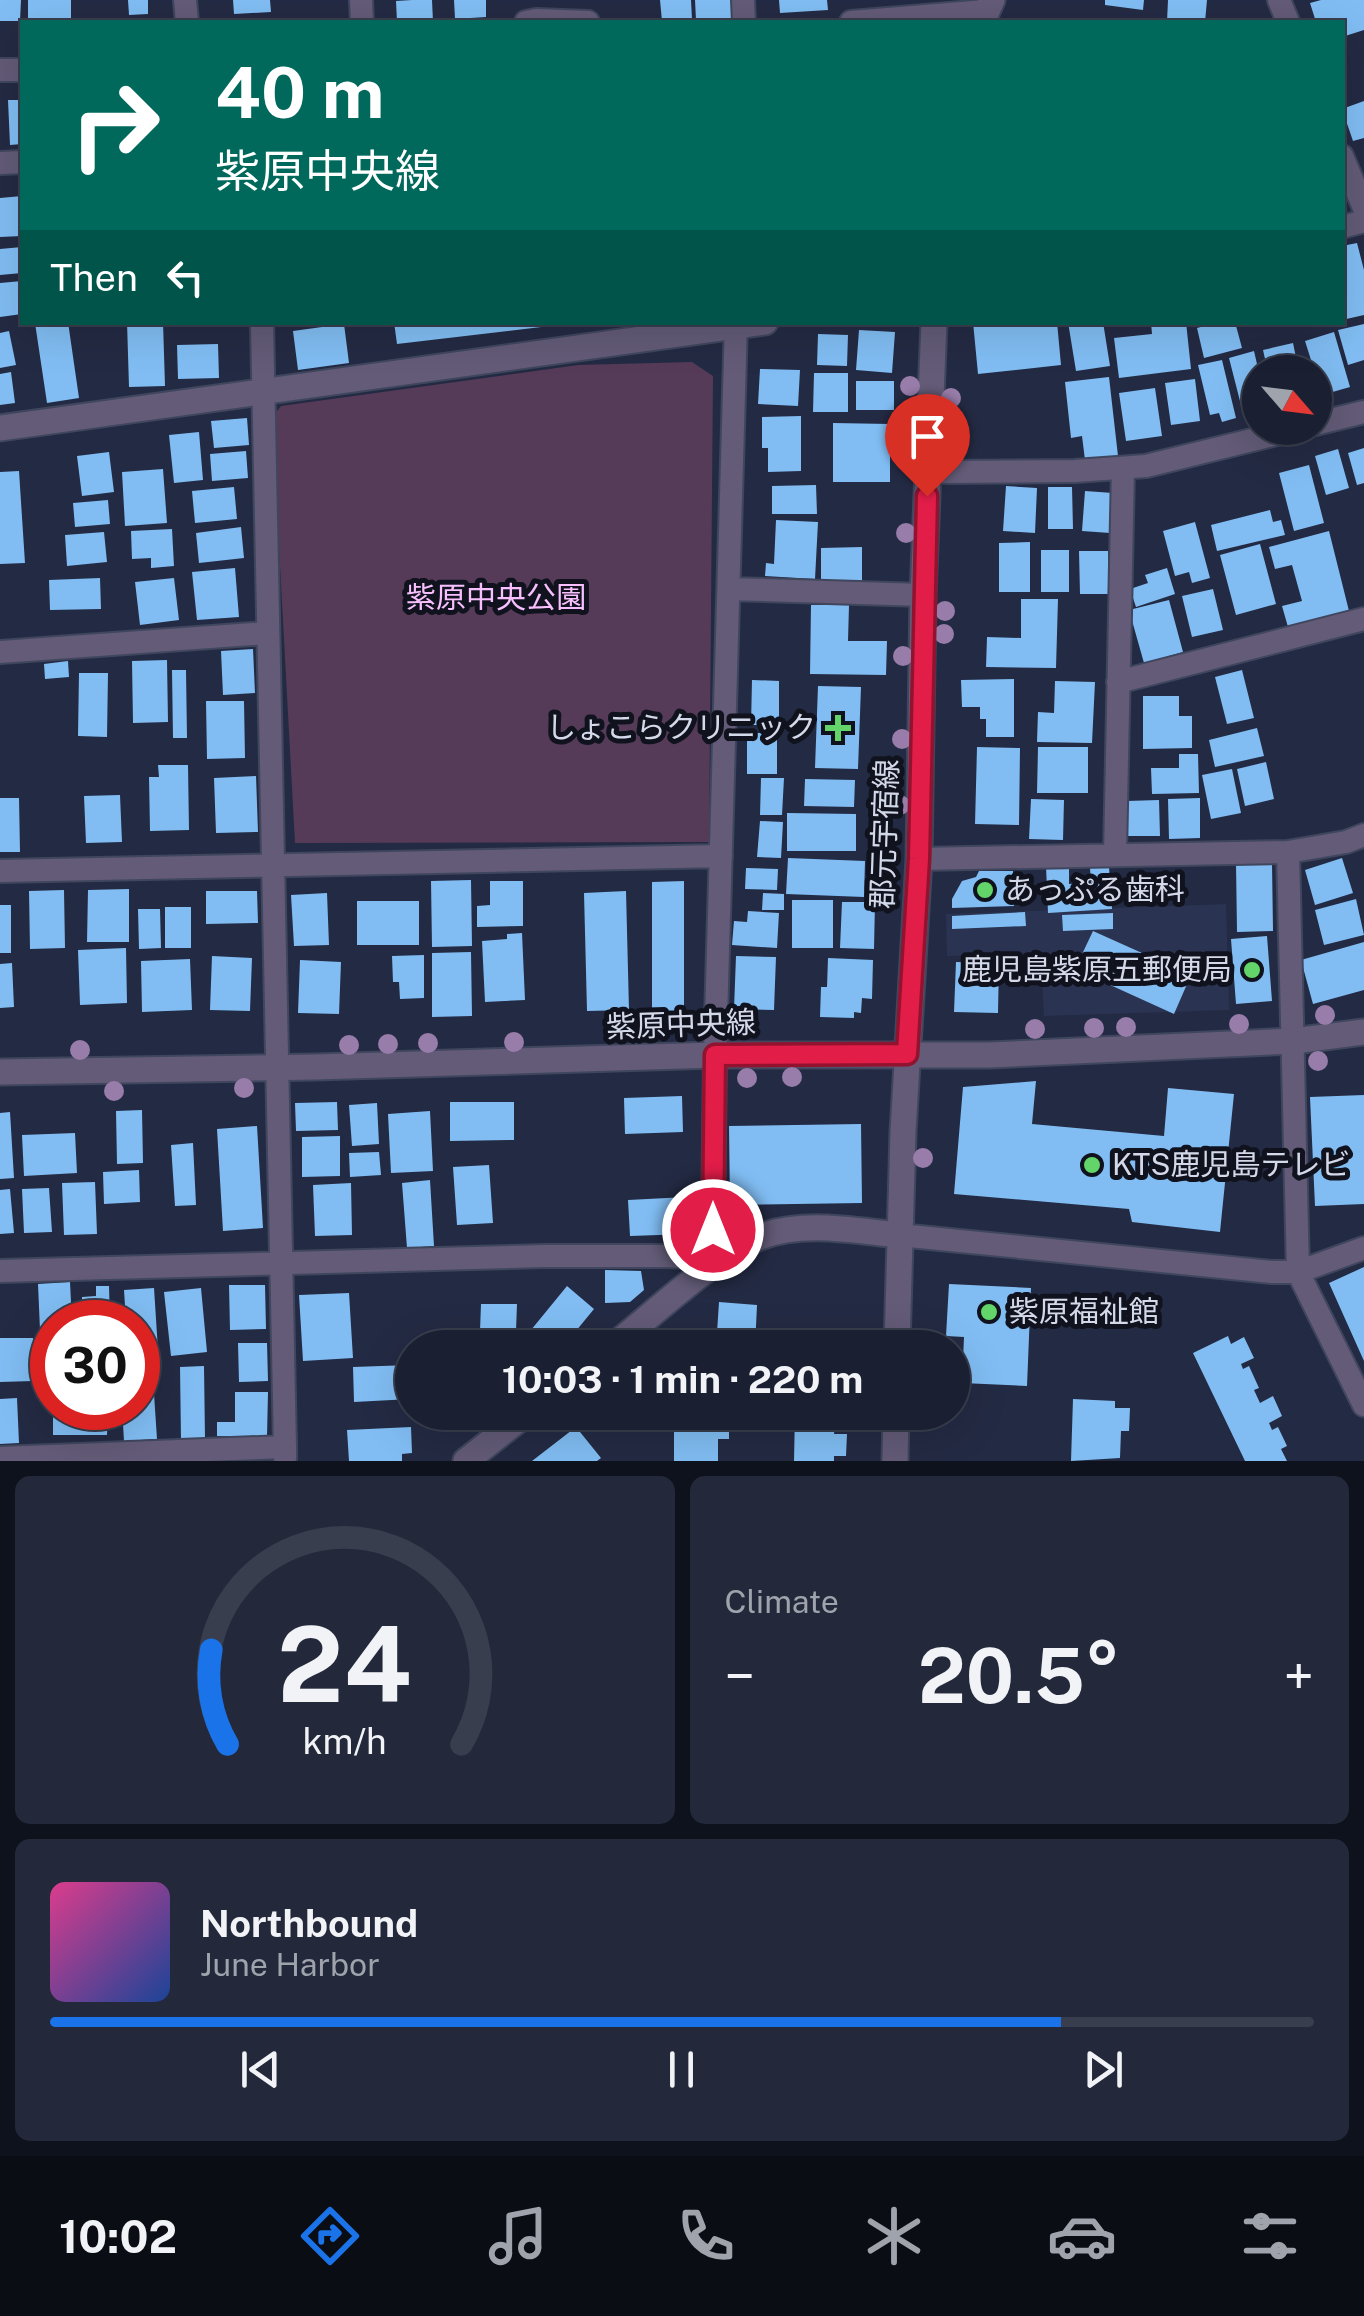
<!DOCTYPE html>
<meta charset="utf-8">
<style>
:root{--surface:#1a2032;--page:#23283a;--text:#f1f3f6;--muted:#9fa3ac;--line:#383e4d;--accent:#1a73e8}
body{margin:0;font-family:"Public Sans","Noto Sans JP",sans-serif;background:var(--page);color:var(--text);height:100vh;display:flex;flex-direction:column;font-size:38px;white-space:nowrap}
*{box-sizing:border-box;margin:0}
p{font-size:32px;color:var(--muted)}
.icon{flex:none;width:55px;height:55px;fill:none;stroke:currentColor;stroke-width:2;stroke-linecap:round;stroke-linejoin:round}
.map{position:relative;height:1461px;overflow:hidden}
.details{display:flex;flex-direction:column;gap:15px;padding:15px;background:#0e121c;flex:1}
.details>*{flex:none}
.hud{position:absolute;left:20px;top:20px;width:1325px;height:305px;border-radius:0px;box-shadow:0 10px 40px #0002,0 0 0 2px var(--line);background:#00695c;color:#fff;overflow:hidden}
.needle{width:65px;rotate:118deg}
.tools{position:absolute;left:1242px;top:355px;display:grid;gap:20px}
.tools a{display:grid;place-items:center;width:90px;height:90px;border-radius:50%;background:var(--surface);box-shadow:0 10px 40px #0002,0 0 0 2px var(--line);font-size:50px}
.speed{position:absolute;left:30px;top:1300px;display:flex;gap:20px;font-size:50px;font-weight:700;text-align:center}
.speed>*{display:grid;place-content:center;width:130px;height:130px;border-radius:50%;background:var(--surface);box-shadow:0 10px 40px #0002,0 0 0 2px var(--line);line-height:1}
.speed .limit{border:15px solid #d22;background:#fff;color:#111}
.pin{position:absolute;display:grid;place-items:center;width:85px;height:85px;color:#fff;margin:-102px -42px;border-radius:50% 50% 50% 0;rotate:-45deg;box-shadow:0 0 10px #0007}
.pin .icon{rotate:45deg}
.me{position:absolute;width:110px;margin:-55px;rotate:0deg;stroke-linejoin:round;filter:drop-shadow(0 0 8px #0008)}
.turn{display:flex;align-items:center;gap:35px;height:210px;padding:0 30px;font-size:45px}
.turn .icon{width:130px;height:130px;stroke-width:2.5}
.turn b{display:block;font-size:70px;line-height:85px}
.then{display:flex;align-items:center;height:95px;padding:0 30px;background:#0003;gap:20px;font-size:38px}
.big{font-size:75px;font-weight:700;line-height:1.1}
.details .widget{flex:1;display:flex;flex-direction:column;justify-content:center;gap:15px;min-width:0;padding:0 35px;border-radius:15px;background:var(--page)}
.details .dial{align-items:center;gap:0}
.dial svg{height:260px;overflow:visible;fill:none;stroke:var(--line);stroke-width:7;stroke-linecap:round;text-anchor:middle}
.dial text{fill:var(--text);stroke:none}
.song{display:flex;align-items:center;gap:30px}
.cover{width:120px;height:120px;border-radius:15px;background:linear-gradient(135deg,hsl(330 70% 55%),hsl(220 70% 35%))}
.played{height:10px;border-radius:5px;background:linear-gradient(90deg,var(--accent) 80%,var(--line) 80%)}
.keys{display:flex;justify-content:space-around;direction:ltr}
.heat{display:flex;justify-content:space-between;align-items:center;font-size:55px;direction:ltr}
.details .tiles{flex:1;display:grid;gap:15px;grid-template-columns:1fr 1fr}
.widget:last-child{grid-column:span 2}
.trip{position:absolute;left:395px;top:1330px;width:575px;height:100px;border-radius:50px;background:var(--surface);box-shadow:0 10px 40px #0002,0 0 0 2px var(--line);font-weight:700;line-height:100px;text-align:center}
.dock{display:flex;height:160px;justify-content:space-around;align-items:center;background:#0a0d14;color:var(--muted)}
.dock .icon{width:70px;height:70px}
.dock .on{color:var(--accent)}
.dock b{font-size:45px;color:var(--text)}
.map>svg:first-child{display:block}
.built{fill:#2b3352}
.green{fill:#553b58}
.building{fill:#81bdf3}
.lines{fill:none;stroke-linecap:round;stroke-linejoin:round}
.minor-casing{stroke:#3f465e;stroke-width:26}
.tertiary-casing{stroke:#3f465e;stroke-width:29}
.minor{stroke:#635b77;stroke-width:22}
.tertiary{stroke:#635b77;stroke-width:25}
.tree{fill:#987ca9}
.route-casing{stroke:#92132f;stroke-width:25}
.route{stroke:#e11d48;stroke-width:18}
.poi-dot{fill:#62d469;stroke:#10131e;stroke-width:4}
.labels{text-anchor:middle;stroke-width:10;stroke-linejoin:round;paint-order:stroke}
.park-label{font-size:30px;fill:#f7bffd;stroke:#10131e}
.poi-label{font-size:30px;fill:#d4d9ea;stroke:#10131e;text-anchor:start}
.street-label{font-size:30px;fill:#d4d9ea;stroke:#10131e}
</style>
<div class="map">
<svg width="1364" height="1461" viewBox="0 0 1364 1461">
<rect width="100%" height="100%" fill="#232a43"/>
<path class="built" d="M1226,904L1229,1010L1044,1016L1041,953L947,956L946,914Z"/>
<path class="green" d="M692,362L713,376L709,842L295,843L272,417L281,406L578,365Z"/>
<path class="building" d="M0,0H21L20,21H0Z
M28,0H71V22H28Z
M128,0H148V14L129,15Z
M233,0H270L271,12L234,14Z
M412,0H432L433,22H397L396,1Z
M454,0H486V17L455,19Z
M660,0H691L692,19L662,21Z
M695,0H731L732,18L696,20Z
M779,0H827L828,10L780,13Z
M1105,0H1144L1143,10L1105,5Z
M1168,0H1207L1205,22H1167Z
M1321,0H1364V30L1342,37V22H1316L1310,3Z
M8,100H22V144L10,145Z
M1364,101V138L1353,141L1342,109Z
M22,196V236L0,237V198Z
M1357,243L1364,270V315L1342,320V246Z
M22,247V273L0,275V249Z
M22,281V314L0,317V283Z
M68,322L79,398L47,403L35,323Z
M127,322H163L165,386L129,387Z
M394,322H558V325L397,344Z
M973,322H1057L1061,365L978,374Z
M1068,322H1103L1110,366L1076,371Z
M1151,322H1186L1191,369L1119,378L1114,338L1152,334Z
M1220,322H1235L1242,348L1204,358L1197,328Z
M344,324L349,363L298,370L293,331Z
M1364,324V360L1348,365L1338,330Z
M859,330L895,332L892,373L856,370Z
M9,331L16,365L0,368V333Z
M1334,332L1350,387L1322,395L1305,341Z
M818,334L848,335L847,366L817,365Z
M1293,343L1299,372H1268L1263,350Z
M218,344L219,378L178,379L177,345Z
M1254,351L1260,377V404L1242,409L1229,358Z
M1222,360L1236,418L1222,422L1219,413L1210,415L1198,365Z
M760,369L800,370L798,406L758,404Z
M11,372L15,403L0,405V374Z
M814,373H848V412H813Z
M1109,377L1118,456L1085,460L1082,436L1071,438L1065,382Z
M1195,379L1200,421L1171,425L1165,383Z
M856,381H894V410H856Z
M1155,388L1162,436L1126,441L1119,393Z
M801,416V471L768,472V448H762V417Z
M247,418L249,445L214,448L211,421Z
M833,423L890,424V482H833Z
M199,432L203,480L174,483L169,435Z
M1364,448V483L1357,485L1348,453Z
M1338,449L1349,488L1326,495L1315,456Z
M246,451L248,478L212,481L210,454Z
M109,452L114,492L82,496L77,456Z
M1309,465L1324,523L1294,531L1279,473Z
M163,469L167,523L125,526L122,472Z
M19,471L25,563L0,564V472Z
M816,485L817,514H772V486Z
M1006,486L1037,488L1035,533L1003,531Z
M234,487L237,519L195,523L192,491Z
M1048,487H1072L1073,529H1048Z
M1085,491L1113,493L1110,533L1082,531Z
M108,500L110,524L75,527L73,503Z
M1270,510L1273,522L1281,520L1285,535L1217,551L1211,525Z
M776,520L818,522L815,579L765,576L766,563L774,564Z
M1195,522L1210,578L1192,583L1189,572L1175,576L1163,531Z
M241,527L244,558L199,563L196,533Z
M172,529L174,566L151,568V558L132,559L131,531Z
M1329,531L1349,611L1288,627L1282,606L1302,601L1292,565L1275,569L1269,547Z
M104,532L107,562L67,566L65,535Z
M1030,542V592H999V543Z
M1260,544L1276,604L1236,615L1220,555Z
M862,547V582L821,583V548Z
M1041,550H1069V592H1041Z
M1079,551H1108L1109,594H1080Z
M235,568L239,617L197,620L192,572Z
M1167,568L1175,594L1136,607L1130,589L1148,583L1145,575Z
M100,578L101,609L50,610L49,580Z
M174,578L179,620L140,625L135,582Z
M1213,589L1223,630L1192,637L1182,596Z
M1021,599H1058L1056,668L986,667L987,637L1021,638Z
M1169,600L1183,652L1144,663L1129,610Z
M811,605H849L848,641H887L886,675L810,674Z
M253,649L255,693L223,695L221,651Z
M167,660L168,722L133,723L132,661Z
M68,661L69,677L45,679L44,664Z
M172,670H186L187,738H173Z
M1242,670L1254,718L1227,724L1215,677Z
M79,673H108L107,737L78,736Z
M1014,679V737H986V719H980V707H962L961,680Z
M752,680L779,681V725H751Z
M1055,681L1095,682L1092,743L1037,742L1038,712L1054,713Z
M818,686L861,687L858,769L815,768Z
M1143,696H1179V716H1192V748L1143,749Z
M206,701H244L245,758L207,759Z
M1257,728L1264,756L1215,767L1209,740Z
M747,733H777V774H747Z
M977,747L1020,748L1019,825L975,824Z
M1038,747H1088V793H1037Z
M1179,754H1198L1199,793L1152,794L1151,768H1179Z
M1266,762L1274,799L1245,806L1237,769Z
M158,765H188L189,830L150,831L149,777H159Z
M1232,769L1241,813L1211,819L1202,775Z
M256,776L258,832L216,833L214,778Z
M761,778H784L782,815H760Z
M805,779L855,780L854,807L804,806Z
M120,795L122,842L86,843L84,796Z
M0,798H19L20,852H0Z
M1200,798V838L1169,839L1168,799Z
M1031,799L1064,800L1063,840L1029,839Z
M1159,800L1160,836H1128L1127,801Z
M787,813L856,814V851H787Z
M760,821L783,822L781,858L757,857Z
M788,858L865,861L864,897L786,894Z
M1342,858L1353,893L1315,905L1305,870Z
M1236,863H1272L1273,931L1237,932Z
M1069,865V884L1091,883L1090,868L1109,867L1112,909L1048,913L1046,866Z
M746,868L778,869L777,890L745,889Z
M979,871H1013L1014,906L952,908V899L962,881L976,877Z
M471,880L472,946L432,947L431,881Z
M490,881H523V926L477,927V906L490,905Z
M684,881V1012H652V882Z
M129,889V942H87L88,890Z
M64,890L65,948L30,949L29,891Z
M206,891H257L258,923L206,924Z
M626,891L629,1010L587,1011L584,893Z
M327,893L329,945L294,946L291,895Z
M763,893L784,894V910H762Z
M1356,899L1364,935L1324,945L1315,910Z
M792,900H833V948H792Z
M357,901H419V945H357Z
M842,902H875L874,949L840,948Z
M0,905H11V953H0Z
M165,907H191V948H165Z
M138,909H160L161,948L139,949Z
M748,911L779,913L777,948L732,945L734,921L747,922Z
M1025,912L1026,926L952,929V916Z
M1113,913V929L1063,931L1062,915Z
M1093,931L1191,975L1174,1014L1075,969Z
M522,933L525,1000L485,1002L482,941L507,939V934Z
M1267,936L1272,1001L1236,1004L1231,939Z
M1364,942V990L1313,1004L1301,960Z
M126,948L127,1003L80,1005L78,950Z
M471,952L472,1016L432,1017V953Z
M424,955V998L400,999L399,982H393L392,956Z
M212,956L252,958L250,1011L210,1010Z
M736,956L776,957L774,1010L734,1009Z
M828,958L873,960L872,999L862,998L861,1013L854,1012V1018L820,1017L821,987H827Z
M190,959L192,1010L142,1012L141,961Z
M300,960L341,962L339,1014L298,1013Z
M956,962L999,963L998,1013L954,1012Z
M12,963L14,1007L0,1008V964Z
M1036,1081L1032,1124L1164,1136L1168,1088L1234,1094L1220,1232L1132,1222L1129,1209L954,1194L963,1087Z
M1364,1095V1204L1315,1206L1310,1097Z
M682,1096L683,1132L625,1134L624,1098Z
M337,1102L338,1130L296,1131L295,1103Z
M450,1102H514V1140L450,1141Z
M377,1103L379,1144L352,1146L349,1105Z
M142,1110L143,1163L117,1164L116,1111Z
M430,1111L433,1171L391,1173L388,1114Z
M10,1112L14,1178L0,1179V1113Z
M861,1124L862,1203L730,1205L729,1126Z
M257,1126L263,1228L223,1231L217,1129Z
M75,1133L77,1173L24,1176L22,1135Z
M340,1136V1176L302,1177V1137Z
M193,1143L196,1205L175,1206L171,1145Z
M379,1152L381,1175L350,1177L349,1153Z
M489,1165L493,1223L457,1225L453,1167Z
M139,1170L140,1202L104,1204L103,1172Z
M430,1180L434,1246L407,1248L402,1183Z
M95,1182L97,1234L64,1235L62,1183Z
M351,1183L352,1235L315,1236L313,1185Z
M49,1188L52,1232L24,1233L22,1189Z
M10,1189L14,1233L0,1234V1190Z
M686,1197L688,1234L630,1236L628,1200Z
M1364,1267V1361L1329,1283Z
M605,1270L641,1271L644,1290L630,1302L605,1303Z
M70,1282L72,1322H52V1329L40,1330L38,1284Z
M949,1284L1031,1288L1027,1386L962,1383L964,1337L946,1336Z
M229,1285H265L266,1329L230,1330Z
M96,1286H109L110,1322H82V1297L96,1296Z
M567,1286L594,1309L562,1348H552L531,1330Z
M154,1288L158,1350L138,1351V1322H126L124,1290Z
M201,1288L207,1352L171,1356L164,1292Z
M349,1293L353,1358L303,1361L299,1295Z
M719,1302L757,1305L755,1348H716Z
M481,1304H517L516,1331H480Z
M798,1330L838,1331V1340L850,1341V1348H797Z
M1228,1336L1231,1344L1244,1337L1254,1358L1241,1364L1243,1369L1249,1366L1259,1388L1254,1390L1260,1403L1273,1396L1282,1416L1269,1423L1272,1430L1278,1427L1287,1446L1281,1449L1287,1461H1245L1193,1353Z
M0,1338H33V1381L0,1382Z
M238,1343H267L268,1381L239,1382Z
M152,1364L157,1439L124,1441L122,1408H138V1365Z
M410,1365L411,1399L354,1402L353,1367Z
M204,1366L205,1439L181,1440L180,1367Z
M235,1392H268L267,1437L217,1436V1422H235Z
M17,1398L19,1443L0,1444V1399Z
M1073,1399L1115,1401V1408H1130L1129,1431H1121L1120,1458L1071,1461Z
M53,1408H108L107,1435H53Z
M674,1412H713V1417H729V1439H718V1461H674Z
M795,1412H843L842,1427L835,1426L834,1434H847L846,1456H834V1461H794Z
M411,1427L412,1453L402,1454V1461H349L347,1430Z
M576,1427L601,1458L597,1461H532Z"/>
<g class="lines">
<g class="minor-casing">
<path id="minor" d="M185,0L187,22
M361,0L362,22
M743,0L744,22
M1279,0L1288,22
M526,22L536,20L588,22
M851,22L986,11
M0,70H22
M1342,156L1364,208
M0,163L22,162
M1342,227L1364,221
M262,322L285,1447
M1315,424L1364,412
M928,472L1075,471L1146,466L1301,428
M729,589L923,595
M0,652L267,633
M1118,682L1364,619
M1288,852L1298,1272L1364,1405
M1115,854L1123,469
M919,859L1288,852L1346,842L1364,835
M0,871L721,856
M899,1235L1272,1272H1298L1364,1248
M0,1271L544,1256H665L723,1259L713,1229L715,1055L736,322
M0,1458L285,1447V1458"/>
</g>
<g class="tertiary-casing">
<path id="tertiary" d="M982,22L992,0
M0,428L765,322
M0,1072L315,1067L715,1055H990L1294,1041L1364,1032
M611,1348C650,1317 717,1254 760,1237C803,1220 856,1231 899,1235
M897,1348L903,1132L919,859L923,595L934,322
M466,1461L528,1412
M895,1461L896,1412"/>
</g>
<use href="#minor" class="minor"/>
<use href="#tertiary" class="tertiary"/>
</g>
<g class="tree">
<circle cx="910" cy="386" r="10"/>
<circle cx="951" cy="398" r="10"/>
<circle cx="908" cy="457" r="10"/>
<circle cx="906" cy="533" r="10"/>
<circle cx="945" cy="611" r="10"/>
<circle cx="944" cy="634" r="10"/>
<circle cx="903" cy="656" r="10"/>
<circle cx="902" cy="739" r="10"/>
<circle cx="900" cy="805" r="10"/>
<circle cx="1325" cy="1015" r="10"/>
<circle cx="1239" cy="1024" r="10"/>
<circle cx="1126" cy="1027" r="10"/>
<circle cx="1094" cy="1028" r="10"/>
<circle cx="1035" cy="1029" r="10"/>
<circle cx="514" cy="1042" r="10"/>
<circle cx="428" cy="1043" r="10"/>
<circle cx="388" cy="1044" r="10"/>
<circle cx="349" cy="1045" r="10"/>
<circle cx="80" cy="1050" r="10"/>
<circle cx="1318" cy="1061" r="10"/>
<circle cx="792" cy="1077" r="10"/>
<circle cx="747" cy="1078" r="10"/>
<circle cx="244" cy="1088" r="10"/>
<circle cx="114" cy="1091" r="10"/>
<circle cx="923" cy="1158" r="10"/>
</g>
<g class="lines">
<g class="route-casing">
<path id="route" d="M713,1230L715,1055L907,1054L919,859L927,496"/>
</g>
<use href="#route" class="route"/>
</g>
<g class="poi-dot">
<path d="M833 713h10v10h10v10h-10v10h-10v-10h-10v-10h10z"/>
<circle cx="985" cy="890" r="10"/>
<circle cx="1252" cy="970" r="10"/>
<circle cx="1092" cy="1165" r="10"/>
<circle cx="989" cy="1312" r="10"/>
</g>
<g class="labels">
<g class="park-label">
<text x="496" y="608">紫原中央公園</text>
</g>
<g class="poi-label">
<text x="816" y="738" text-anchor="end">しょこらクリニック</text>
<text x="1005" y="900">あっぷる歯科</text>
<text x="1232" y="980" text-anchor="end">鹿児島紫原五郵便局</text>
<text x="1112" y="1175">KTS鹿児島テレビ</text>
<text x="1009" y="1322">紫原福祉館</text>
</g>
<g class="street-label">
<text transform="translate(885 834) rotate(-88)" y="10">郡元宇宿線</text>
<text transform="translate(681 1025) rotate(-2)" y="10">紫原中央線</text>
</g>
</g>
</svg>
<div class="tools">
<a><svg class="needle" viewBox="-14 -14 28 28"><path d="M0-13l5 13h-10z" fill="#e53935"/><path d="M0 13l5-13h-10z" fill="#9fa3ac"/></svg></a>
</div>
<div class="speed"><div class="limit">30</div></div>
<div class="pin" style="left:927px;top:496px;background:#d93025"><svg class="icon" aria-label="arrive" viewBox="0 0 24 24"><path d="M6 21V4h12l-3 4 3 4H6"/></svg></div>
<svg class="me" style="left:713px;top:1230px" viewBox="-20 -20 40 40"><circle r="17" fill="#e11d48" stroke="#fff" stroke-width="3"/><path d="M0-11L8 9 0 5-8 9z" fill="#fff"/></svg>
<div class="trip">10:03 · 1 min · 220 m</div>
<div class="hud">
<div class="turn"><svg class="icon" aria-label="right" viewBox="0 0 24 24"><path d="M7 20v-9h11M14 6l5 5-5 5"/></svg><div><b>40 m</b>紫原中央線</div></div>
<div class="then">Then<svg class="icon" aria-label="left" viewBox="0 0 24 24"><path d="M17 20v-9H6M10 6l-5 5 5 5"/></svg></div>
</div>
</div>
<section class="details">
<div class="tiles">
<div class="widget dial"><svg viewBox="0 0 100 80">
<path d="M14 69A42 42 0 1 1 86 69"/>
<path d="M14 69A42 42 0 0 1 9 40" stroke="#1a73e8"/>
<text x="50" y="56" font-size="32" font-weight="700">24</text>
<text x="50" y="72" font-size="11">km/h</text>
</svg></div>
<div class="widget"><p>Climate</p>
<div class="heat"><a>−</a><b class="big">20.5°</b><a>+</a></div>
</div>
<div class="widget">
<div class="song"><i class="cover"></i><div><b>Northbound</b><p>June Harbor</p></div></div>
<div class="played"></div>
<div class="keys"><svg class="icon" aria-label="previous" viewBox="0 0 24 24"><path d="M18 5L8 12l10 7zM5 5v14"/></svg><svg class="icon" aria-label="pause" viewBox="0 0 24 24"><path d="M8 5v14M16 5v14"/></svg><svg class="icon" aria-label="next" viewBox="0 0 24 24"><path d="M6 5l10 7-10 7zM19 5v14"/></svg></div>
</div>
</div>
</section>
<nav class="dock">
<b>10:02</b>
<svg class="icon on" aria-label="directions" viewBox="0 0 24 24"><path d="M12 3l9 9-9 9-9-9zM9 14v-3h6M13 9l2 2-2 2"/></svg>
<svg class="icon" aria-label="music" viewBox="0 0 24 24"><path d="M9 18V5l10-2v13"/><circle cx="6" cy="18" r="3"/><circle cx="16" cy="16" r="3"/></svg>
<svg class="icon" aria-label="phone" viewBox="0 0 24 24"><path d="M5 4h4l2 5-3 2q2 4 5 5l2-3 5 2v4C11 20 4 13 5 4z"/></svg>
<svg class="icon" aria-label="climate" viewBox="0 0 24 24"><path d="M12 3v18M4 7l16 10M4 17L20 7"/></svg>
<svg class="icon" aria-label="car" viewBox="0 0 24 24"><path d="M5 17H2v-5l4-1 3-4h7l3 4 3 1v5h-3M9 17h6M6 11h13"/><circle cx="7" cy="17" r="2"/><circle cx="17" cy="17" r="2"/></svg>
<svg class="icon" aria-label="filters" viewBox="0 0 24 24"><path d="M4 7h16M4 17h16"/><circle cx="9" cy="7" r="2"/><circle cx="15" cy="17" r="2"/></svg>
</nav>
